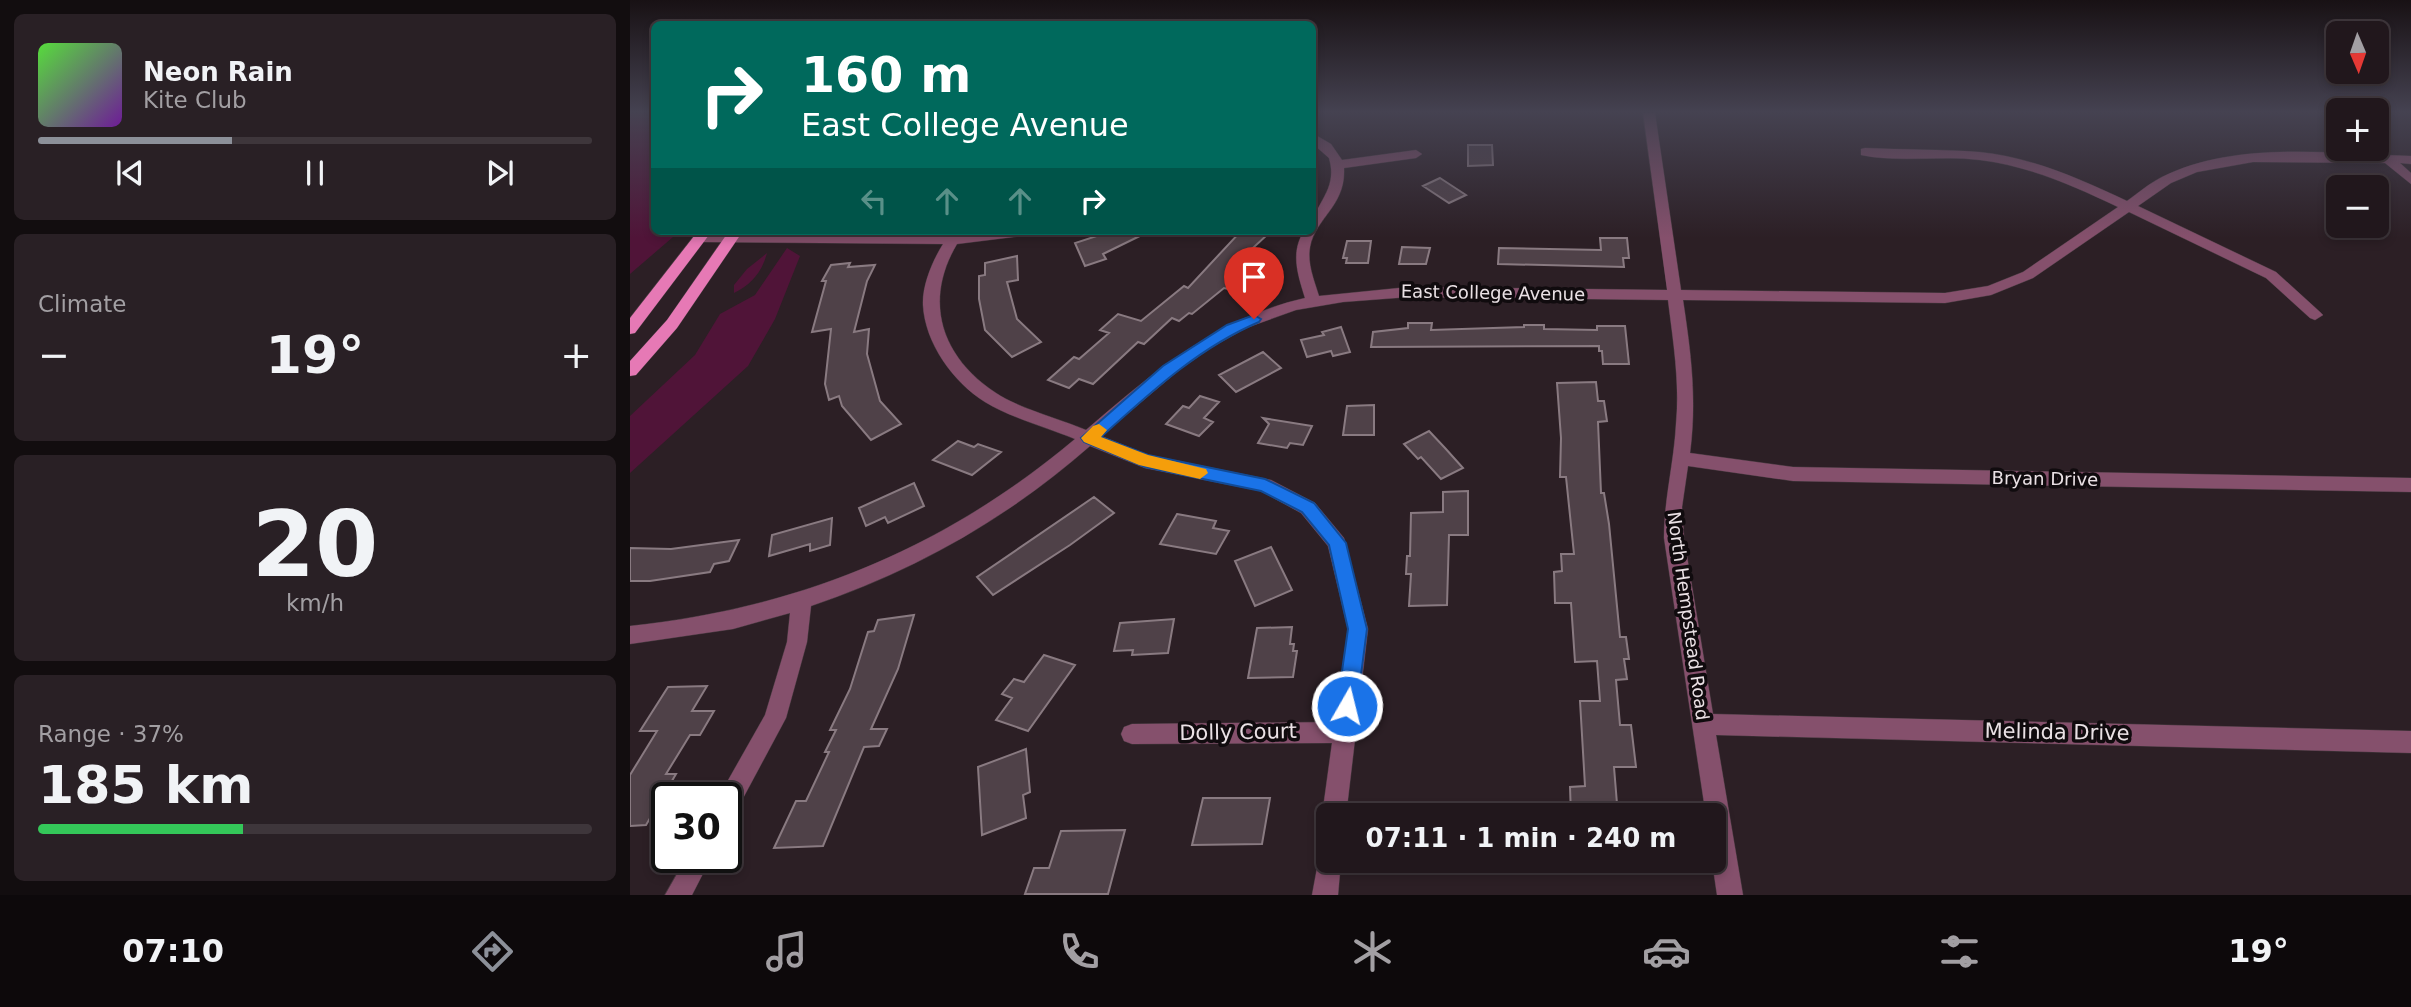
<!DOCTYPE html>
<meta charset="utf-8">
<style>
:root{--surface:#21171c;--page:#292025;--text:#f1f3f6;--muted:#a29fa3;--line:#3e363b;--accent:#8c9099}
body{margin:0;font-family:"DejaVu Sans",sans-serif;background:var(--page);color:var(--text);height:100vh;display:flex;flex-direction:column;font-size:26px;white-space:nowrap}
*{box-sizing:border-box;margin:0}
p{font-size:23px;color:var(--muted)}
.icon{flex:none;width:38px;height:38px;fill:none;stroke:currentColor;stroke-width:2;stroke-linecap:round;stroke-linejoin:round}
.map{position:relative;flex:1;overflow:hidden}
.panel{display:flex;flex-direction:column;gap:14px;padding:14px;background:#120d0f;width:630px}
.panel>*{flex:none}
.hud{position:absolute;left:21px;top:21px;width:665px;height:214px;border-radius:10px;box-shadow:0 4px 10px #0003,0 0 0 2px var(--line);background:#00695c;color:#fff;overflow:hidden}
.needle{width:46px;rotate:178deg}
.buttons{position:absolute;left:1696px;top:21px;display:grid;gap:14px}
.buttons a{display:grid;place-items:center;width:63px;height:63px;border-radius:10px;background:var(--surface);box-shadow:0 4px 10px #0003,0 0 0 2px var(--line);font-size:35px}
.speed{position:absolute;left:21px;top:782px;display:flex;gap:14px;font-size:35px;font-weight:700;text-align:center}
.speed>*{display:grid;place-content:center;width:91px;height:91px;border-radius:50%;background:var(--surface);box-shadow:0 4px 10px #0003,0 0 0 2px var(--line);line-height:1}
.speed .limit{border:4px solid #111;border-radius:10px;background:#fff;color:#111}
.pin{position:absolute;display:grid;place-items:center;width:60px;height:60px;color:#fff;margin:-72px -30px;border-radius:50% 50% 50% 0;rotate:-45deg;box-shadow:0 0 7px #0007}
.pin .icon{rotate:45deg}
.me{position:absolute;width:77px;margin:-38px;rotate:8deg;stroke-linejoin:round;filter:drop-shadow(0 0 5px #0008)}
.turn{display:flex;align-items:center;gap:24px;height:147px;padding:0 35px;font-size:32px}
.turn .icon{width:91px;height:91px;stroke-width:2.5}
.turn b{display:block;font-size:49px;line-height:60px}
.lanes{display:flex;align-items:center;height:66px;padding:0 35px;background:#0003;justify-content:center;gap:35px;direction:ltr}
.lanes .off{opacity:.35}
.big{font-size:52px;font-weight:700;line-height:1.1}
.panel .tile{flex:1;display:flex;flex-direction:column;justify-content:center;gap:10px;min-width:0;padding:0 24px;border-radius:10px;background:var(--page)}
.panel .dial{align-items:center;gap:0}
.dial b{font-size:91px;line-height:1}
.song{display:flex;align-items:center;gap:21px}
.cover{width:84px;height:84px;border-radius:10px;background:linear-gradient(135deg,hsl(110 70% 55%),hsl(280 70% 35%))}
.played{height:7px;border-radius:4px;background:linear-gradient(90deg,var(--accent) 35%,var(--line) 35%)}
.keys{display:flex;justify-content:space-around;direction:ltr}
.heat{display:flex;justify-content:space-between;align-items:center;font-size:38px;direction:ltr}
.charge{height:10px;border-radius:5px;background:linear-gradient(90deg,#34c759 37%,var(--line) 0)}
.trip{position:absolute;left:686px;top:803px;width:410px;height:70px;border-radius:10px;background:var(--surface);box-shadow:0 4px 10px #0003,0 0 0 2px var(--line);font-weight:700;line-height:70px;text-align:center}
.menu{display:flex;height:112px;justify-content:space-around;align-items:center;background:#0d090b;color:var(--muted)}
.menu .icon{width:49px;height:49px}
.menu .current{color:var(--accent)}
.menu b{font-size:32px;color:var(--text)}
main{display:flex;flex:1;min-height:0}
.map>svg:first-child{display:block}
.green{fill:#501438}
.building{fill:#4f4148;stroke:#897a81;stroke-width:2}
.lines{fill:none;stroke-linecap:round;stroke-linejoin:round}
.minor-casing{stroke:#473a40;stroke-width:1}
.major-casing{stroke:#473a40;stroke-width:1}
.minor{fill:#85506c;fill-rule:evenodd}
.major{fill:#e679b5;fill-rule:evenodd}
.route{fill:#1a73e8;stroke:#114b97;stroke-width:2}
.slow{fill:#f59e0b}
.labels{text-anchor:middle;stroke-width:7;stroke-linejoin:round;paint-order:stroke}
.street-label{font-size:18px;fill:#eae1e5;stroke:#100b0e}
.near-street-label{font-size:21px;fill:#eae1e5;stroke:#100b0e}
</style>
<main>
<section class="panel">
<div class="tile">
<div class="song"><i class="cover"></i><div><b>Neon Rain</b><p>Kite Club</p></div></div>
<div class="played"></div>
<div class="keys"><svg class="icon" aria-label="previous" viewBox="0 0 24 24"><path d="M18 5L8 12l10 7zM5 5v14"/></svg><svg class="icon" aria-label="pause" viewBox="0 0 24 24"><path d="M8 5v14M16 5v14"/></svg><svg class="icon" aria-label="next" viewBox="0 0 24 24"><path d="M6 5l10 7-10 7zM19 5v14"/></svg></div>
</div>
<div class="tile"><p>Climate</p>
<div class="heat"><a>−</a><b class="big">19°</b><a>+</a></div>
</div>
<div class="tile dial"><b>20</b><p>km/h</p></div>
<div class="tile"><p>Range · 37%</p><b class="big">185 km</b><div class="charge"></div></div>
</section>
<div class="map">
<svg width="1781" height="895" viewBox="0 0 1781 895">
<rect width="100%" height="100%" fill="#2c1f25"/>
<path class="green" d="M0,113H24V231H50L0,274Z
M157,248L170,256L145,319L118,366L0,473V416L65,355L90,314L125,295Z
M137,253C132,272 121,285 104,293V285L117,269Z"/>
<path class="building" d="M838,145H862L863,165L838,166Z
M810,178L836,195L819,203L793,186Z
M482,231H520L473,254L476,259L455,266L445,243Z
M611,231L637,235L611,259L623,262L611,274L616,275L603,290L594,288L562,314L559,313L549,321L542,318L514,344L508,342L463,384L449,379L439,388L418,380L444,357L449,359L479,333L470,330L488,314L511,321L554,286L558,288Z
M970,238H997L999,258H993L994,267L868,264L869,248L971,250Z
M717,241H741L738,263H716L717,258H713Z
M772,247L800,248L796,264H769Z
M387,256L388,280L377,282L387,319L411,342L382,357L355,330L349,299V276L355,275V263Z
M220,263L218,267L245,265L237,281L224,332L239,329L237,354L250,401L271,424L241,440L212,406L209,396L199,400L195,384L201,329L182,332L196,281H192L201,265Z
M778,323H802L801,330L894,327V325H914V329L967,330V326H995L999,364H973L972,351H969V346L741,347L743,332L778,328Z
M711,327L720,352L703,356L701,351L677,357L671,340L694,335L692,332Z
M633,352L651,368L606,392L589,375Z
M966,382L968,401H974L977,421L968,422L971,493H974L979,524L990,637H996L999,659H994L997,679L986,680L990,725H1001L1006,767H984L988,816H941L940,787L955,786L950,701H970L967,661L945,662L941,603H925L924,572L932,571L931,554H944L936,477H930L931,438L927,383Z
M570,396L589,402L574,418L583,422L569,436L536,424L553,406L559,408Z
M744,405V435H713L717,406Z
M633,418L682,426L673,445L660,443L657,448L628,443L639,424Z
M799,431L815,448L833,468L811,479L791,457L788,459L774,444Z
M328,441L344,447L348,444L371,452L342,475L303,460Z
M284,483L294,506L258,523L255,517L236,526L229,508Z
M838,491V535H819L817,605L779,606L781,574H776L777,556H780L781,513L813,512V492Z
M464,497L484,513L440,545L363,595L347,577Z
M547,514L586,521L583,528L599,531L586,554L530,544Z
M202,518L200,545L180,551V544L139,556L142,535Z
M109,540L99,561L84,564L80,572L20,581H0V548L41,549Z
M641,547L662,590L625,606L605,561Z
M284,615L268,669L241,729H257L249,746L234,747L193,846L144,848L166,801H176L199,752H195L206,730H200L220,689L238,632L244,631L248,620Z
M544,619L538,653L502,655L503,650L484,651L490,623Z
M662,627L660,644H664L663,651H667L663,677L618,678L627,628Z
M414,655L445,665L398,731L366,720L382,698L372,694L384,679L394,682Z
M77,686L62,711H84L70,735H60L36,774H46L16,825L0,826V775L27,731H10L38,687Z
M396,749L400,792L393,795L396,818L352,835L348,767Z
M573,798H640L632,844L562,845Z
M495,830L478,894H395L404,868H419L431,831Z"/>
<g class="lines">
<g class="minor-casing">
<path id="minor" d="M1013,113H1025L1051,290L1315,293L1358,286L1393,272L1488,207C1444,186 1399,166 1350,160C1311,155 1269,163 1231,155V149L1235,148C1273,150 1311,149 1349,152C1401,157 1450,179 1497,201C1508,193 1520,183 1532,177C1607,140 1701,154 1781,156V164L1770,163L1781,173V184L1755,163L1623,162L1567,172L1541,183L1508,206L1646,272L1690,312L1693,315L1685,320L1680,318L1636,278L1499,212L1403,278L1361,295L1315,303L1053,300C1061,353 1067,399 1060,453L1163,467L1781,478V492L1163,481L1058,466L1052,507L1054,538L1083,714L1781,731V753L1086,735L1113,895H1087L1082,861L1083,816H1076L1034,538C1034,499 1044,463 1046,424C1050,382 1043,341 1038,300L779,297L713,302L666,310L616,328L582,347L549,370L471,436L518,455L641,480L685,503L714,538L738,629L716,816H698V825L692,816L702,743L502,744L494,741L491,734L494,727L502,724L705,722L718,629L698,546L671,513L631,491L515,468L460,446C378,518 285,571 181,606L177,642L156,718L104,815L96,819V798H88L135,715L157,642L160,613L103,629L0,644V626C169,608 314,549 445,439C418,428 379,417 355,402C323,382 295,343 293,305C292,285 303,260 313,244L70,242L65,241V235L318,236L321,231H335L332,236L372,231H406L399,235L327,244C293,301 311,357 366,393C388,408 430,419 456,430C522,373 587,318 675,298C668,275 660,253 674,231H682C682,203 709,192 699,158L682,143V133L701,144L712,160L786,150L792,154L786,158L714,168C716,206 686,217 680,247C677,263 684,280 689,296L779,287L1037,290Z
M698,849V861H711L708,895H682L690,852Z
M56,858H81L62,895H35Z"/>
</g>
<g class="major-casing">
<path id="major" d="M68,231H82L5,333L0,334V318Z
M99,231H113L47,328L6,375L0,376V361L37,320Z"/>
</g>
<use href="#minor" class="minor"/>
<use href="#major" class="major"/>
</g>
<linearGradient id="sky" x2="0" y2="1"><stop stop-color="#181114"/><stop offset="0.47" stop-color="#454251"/><stop offset="1" stop-color="#454251" stop-opacity="0"/></linearGradient>
<rect width="1781" height="238" fill="url(#sky)"/>
<path class="route" d="M624,315L631,319L629,322C568,348 520,393 471,437L518,455L635,479L684,503L716,543L737,629L727,706L724,712L717,715L710,712L707,706L718,629L699,545L672,512L631,491L515,467L454,442L451,438L533,366L597,325Z"/>
<path class="slow" d="M469,424L477,430L471,437L518,455L576,469L578,473L570,479L509,465L454,442L451,438L463,426Z"/>
<g class="labels">
<g class="street-label">
<text transform="translate(863 293) rotate(1)" y="6">East College Avenue</text>
<text transform="translate(1415 479) rotate(1)" y="6">Bryan Drive</text>
<text transform="translate(1058 616) rotate(82)" y="6">North Hempstead Road</text>
</g>
<g class="near-street-label">
<text transform="translate(608 732) rotate(-1)" y="7">Dolly Court</text>
<text transform="translate(1427 732) rotate(1)" y="7">Melinda Drive</text>
</g>
</g>
</svg>
<div class="buttons">
<a><svg class="needle" viewBox="-14 -14 28 28"><path d="M0-13l5 13h-10z" fill="#e53935"/><path d="M0 13l5-13h-10z" fill="#a29fa3"/></svg></a>
<a>+</a>
<a>−</a>
</div>
<div class="speed"><div class="limit">30</div></div>
<div class="pin" style="left:624px;top:319px;background:#d93025"><svg class="icon" aria-label="arrive" viewBox="0 0 24 24"><path d="M6 21V4h12l-3 4 3 4H6"/></svg></div>
<svg class="me" style="left:717px;top:706px" viewBox="-20 -20 40 40"><circle r="17" fill="#1a73e8" stroke="#fff" stroke-width="3"/><path d="M0-11L8 9 0 5-8 9z" fill="#fff"/></svg>
<div class="trip">07:11 · 1 min · 240 m</div>
<div class="hud">
<div class="turn"><svg class="icon" aria-label="right" viewBox="0 0 24 24"><path d="M7 20v-9h11M14 6l5 5-5 5"/></svg><div><b>160 m</b>East College Avenue</div></div>
<div class="lanes"><svg class="icon off" aria-label="left" viewBox="0 0 24 24"><path d="M17 20v-9H6M10 6l-5 5 5 5"/></svg><svg class="icon off" aria-label="ahead" viewBox="0 0 24 24"><path d="M12 20V5M6 11l6-6 6 6"/></svg><svg class="icon off" aria-label="ahead" viewBox="0 0 24 24"><path d="M12 20V5M6 11l6-6 6 6"/></svg><svg class="icon" aria-label="right" viewBox="0 0 24 24"><path d="M7 20v-9h11M14 6l5 5-5 5"/></svg></div>
</div>
</div>
</main>
<nav class="menu">
<b>07:10</b>
<svg class="icon current" aria-label="directions" viewBox="0 0 24 24"><path d="M12 3l9 9-9 9-9-9zM9 14v-3h6M13 9l2 2-2 2"/></svg>
<svg class="icon" aria-label="music" viewBox="0 0 24 24"><path d="M9 18V5l10-2v13"/><circle cx="6" cy="18" r="3"/><circle cx="16" cy="16" r="3"/></svg>
<svg class="icon" aria-label="phone" viewBox="0 0 24 24"><path d="M5 4h4l2 5-3 2q2 4 5 5l2-3 5 2v4C11 20 4 13 5 4z"/></svg>
<svg class="icon" aria-label="climate" viewBox="0 0 24 24"><path d="M12 3v18M4 7l16 10M4 17L20 7"/></svg>
<svg class="icon" aria-label="car" viewBox="0 0 24 24"><path d="M5 17H2v-5l4-1 3-4h7l3 4 3 1v5h-3M9 17h6M6 11h13"/><circle cx="7" cy="17" r="2"/><circle cx="17" cy="17" r="2"/></svg>
<svg class="icon" aria-label="filters" viewBox="0 0 24 24"><path d="M4 7h16M4 17h16"/><circle cx="9" cy="7" r="2"/><circle cx="15" cy="17" r="2"/></svg>
<b>19°</b>
</nav>
